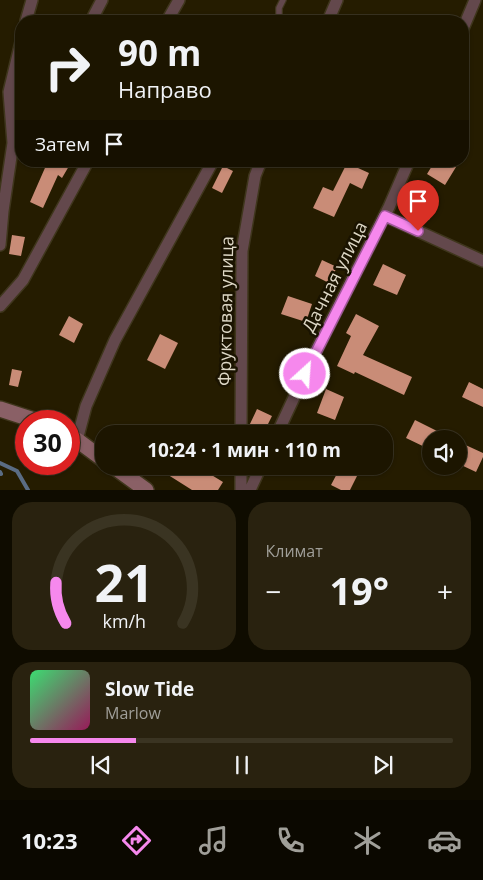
<!DOCTYPE html>
<html lang="ru">
<meta charset="utf-8">
<style>
:root{--surface:#1c1500;--page:#29220f;--text:#f1f3f6;--muted:#a09f99;--line:#3a3422;--accent:#f688ed}
body{margin:0;font-family:"Open Sans",sans-serif;background:var(--page);color:var(--text);height:100vh;display:flex;flex-direction:column;font-size:19px;white-space:nowrap}
*{box-sizing:border-box;margin:0}
p{font-size:16px;color:var(--muted)}
.icon{flex:none;width:28px;height:28px;fill:none;stroke:currentColor;stroke-width:2;stroke-linecap:round;stroke-linejoin:round}
.map{position:relative;height:490px;overflow:hidden}
.details{display:flex;flex-direction:column;gap:12px;padding:12px;background:#0f0c00;flex:1}
.details>*{flex:none}
.top-card{position:absolute;left:15px;top:15px;width:454px;height:152px;border-radius:20px;box-shadow:0 1px 4px #0004,0 0 0 1px var(--line);background:#1c1500;color:var(--text);overflow:hidden}
.fabs{position:absolute;left:422px;top:430px;display:grid;gap:10px}
.fabs a{display:grid;place-items:center;width:45px;height:45px;border-radius:50%;background:var(--surface);box-shadow:0 1px 4px #0004,0 0 0 1px var(--line);font-size:25px}
.speed{position:absolute;left:15px;top:410px;display:flex;gap:10px;font-size:25px;font-weight:700;text-align:center}
.speed>*{display:grid;place-content:center;width:65px;height:65px;border-radius:50%;background:var(--surface);box-shadow:0 1px 4px #0004,0 0 0 1px var(--line);line-height:1}
.speed .limit{border:8px solid #d22;background:#fff;color:#111}
.pin{position:absolute;display:grid;place-items:center;width:42px;height:42px;color:#fff;margin:-51px -21px;border-radius:50% 50% 50% 0;rotate:-45deg;box-shadow:0 0 5px #0007}
.pin .icon{rotate:45deg}
.me{position:absolute;width:55px;margin:-28px;rotate:26deg;stroke-linejoin:round;filter:drop-shadow(0 0 4px #0008)}
.turn{display:flex;align-items:center;gap:18px;height:105px;padding:0 20px;font-size:22px}
.turn .icon{width:65px;height:65px;stroke-width:2.5}
.turn b{display:block;font-size:35px;line-height:42px}
.then{display:flex;align-items:center;height:48px;padding:0 20px;background:#0003;gap:10px;font-size:19px}
.big{font-size:38px;font-weight:700;line-height:1.1}
.details .widget{flex:1;display:flex;flex-direction:column;justify-content:center;gap:8px;min-width:0;padding:0 18px;border-radius:20px;background:var(--page)}
.details .dial{align-items:center;gap:0}
.dial svg{height:130px;overflow:visible;fill:none;stroke:var(--line);stroke-width:7;stroke-linecap:round;text-anchor:middle}
.dial text{fill:var(--text);stroke:none}
.song{display:flex;align-items:center;gap:15px}
.cover{width:60px;height:60px;border-radius:8px;background:linear-gradient(135deg,hsl(140 70% 55%),hsl(330 70% 35%))}
.played{height:5px;border-radius:2px;background:linear-gradient(90deg,var(--accent) 25%,var(--line) 25%)}
.keys{display:flex;justify-content:space-around;direction:ltr}
.heat{display:flex;justify-content:space-between;align-items:center;font-size:28px;direction:ltr}
.details .tiles{flex:1;display:grid;gap:12px;grid-template-columns:1fr 1fr}
.widget:last-child{grid-column:span 2}
.trip{position:absolute;left:95px;top:425px;width:298px;height:50px;border-radius:20px;background:var(--surface);box-shadow:0 1px 4px #0004,0 0 0 1px var(--line);font-weight:700;line-height:50px;text-align:center}
.menu{display:flex;height:80px;justify-content:space-around;align-items:center;background:#0b0800;color:var(--muted)}
.menu .icon{width:35px;height:35px}
.menu .selected{color:var(--accent)}
.menu b{font-size:22px;color:var(--text)}
.map>svg:first-child{display:block}
.lines{fill:none;stroke-linecap:round;stroke-linejoin:round}
.stream{stroke:#5a6c84;stroke-width:4}
.building{fill:#c98c77}
.lane-casing{stroke:#3f361c;stroke-width:8}
.street-casing{stroke:#3f361c;stroke-width:14}
.secondary-casing{stroke:#3f361c;stroke-width:18}
.lane{stroke:#63484c;stroke-width:5.5}
.street{stroke:#63484c;stroke-width:11}
.secondary{stroke:#8a6066;stroke-width:15}
.route-casing{stroke:#a0589a;stroke-width:12}
.route{stroke:#f688ed;stroke-width:9}
.labels{text-anchor:middle;stroke-width:5;stroke-linejoin:round;paint-order:stroke}
.street-label{font-size:18px;fill:#ddd7c5;stroke:#1a1300}
</style>
<div class="map">
<svg width="483" height="490" viewBox="0 0 483 490">
<rect width="100%" height="100%" fill="#251c00"/>
<g class="lines">
<path class="stream" d="M0,463L17,471L28,490
M0,472L1,474"/>
</g>
<path class="building" d="M48,161H72L62,178L58,175L43,208L30,202Z
M435,161H445L456,167L445,185L427,174Z
M347,163L369,173L362,189L350,183L334,217L313,208L323,187L333,191Z
M223,166L233,171L222,193L212,188Z
M417,191L438,200L429,220L408,211Z
M12,235L25,237L21,256L9,254Z
M322,260L337,267L329,283L315,276Z
M383,264L406,275L397,295L373,285Z
M288,296L312,304L306,322L281,314Z
M356,314L379,326L363,355L412,377L404,395L355,372L354,374L337,366L351,336L346,333Z
M69,316L83,324L74,343L59,335Z
M160,334L178,343L165,369L147,360Z
M12,369L22,371L18,387L9,385Z
M469,382L483,389V407L462,397Z
M326,389L344,397L335,420L317,413Z
M257,409L272,416L268,424L271,425L267,434H248L249,426Z
M415,420L453,439H431V450L406,438Z
M459,442L483,453V457L476,472L459,464Z
M154,466H188L203,475L205,471L223,482L218,490H192Z
M341,466H362L350,490H341L331,485Z"/>
<g class="lines">
<g class="lane-casing">
<path id="lane" d="M279,21V8L283,0"/>
</g>
<g class="street-casing">
<path id="street" d="M26,21L32,0
M91,21L102,0
M167,21L179,0
M328,21L337,0
M462,31L475,0
M385,216L483,261
M0,245L3,211L13,143L9,92L21,42
M0,306L23,280L88,161
M241,434L242,251L255,176L261,161
M277,434L312,359L389,207L409,161
M77,440L86,406L115,340L213,161
M241,490V466
M250,490L261,466"/>
</g>
<g class="secondary-casing">
<path id="secondary" d="M0,409L37,421
M69,437L77,440L104,460
M113,466L146,490"/>
</g>
<use href="#lane" class="lane"/>
<use href="#street" class="street"/>
<use href="#secondary" class="secondary"/>
</g>
<g class="lines">
<g class="route-casing">
<path id="route" d="M305,374L385,216L418,231"/>
</g>
<use href="#route" class="route"/>
</g>
<g class="labels">
<g class="street-label">
<text transform="translate(335 277) rotate(-63)" y="6">Дачная улица</text>
<text transform="translate(226 311) rotate(-89)" y="6">Фруктовая улица</text>
</g>
</g>
</svg>
<div class="fabs">
<a><svg class="icon" aria-label="sound" viewBox="0 0 24 24"><path d="M4 9h4l5-4v14l-5-4H4zM17 9q2 3 0 6"/></svg></a>
</div>
<div class="speed"><div class="limit">30</div></div>
<div class="pin" style="left:418px;top:231px;background:#d93025"><svg class="icon" aria-label="arrive" viewBox="0 0 24 24"><path d="M6 21V4h12l-3 4 3 4H6"/></svg></div>
<svg class="me" style="left:305px;top:374px" viewBox="-20 -20 40 40"><circle r="17" fill="#f688ed" stroke="#fff" stroke-width="3"/><path d="M0-11L8 9 0 5-8 9z" fill="#fff"/></svg>
<div class="trip">10:24 · 1 мин · 110 m</div>
<div class="top-card">
<div class="turn"><svg class="icon" aria-label="right" viewBox="0 0 24 24"><path d="M7 20v-9h11M14 6l5 5-5 5"/></svg><div><b>90 m</b>Направо</div></div>
<div class="then">Затем<svg class="icon" aria-label="arrive" viewBox="0 0 24 24"><path d="M6 21V4h12l-3 4 3 4H6"/></svg></div>
</div>
</div>
<section class="details">
<div class="tiles">
<div class="widget dial"><svg viewBox="0 0 100 80">
<path d="M14 69A42 42 0 1 1 86 69"/>
<path d="M14 69A42 42 0 0 1 8 44" stroke="#f688ed"/>
<text x="50" y="56" font-size="32" font-weight="700">21</text>
<text x="50" y="72" font-size="11">km/h</text>
</svg></div>
<div class="widget"><p>Климат</p>
<div class="heat"><a>−</a><b class="big">19°</b><a>+</a></div>
</div>
<div class="widget">
<div class="song"><i class="cover"></i><div><b>Slow Tide</b><p>Marlow</p></div></div>
<div class="played"></div>
<div class="keys"><svg class="icon" aria-label="previous" viewBox="0 0 24 24"><path d="M18 5L8 12l10 7zM5 5v14"/></svg><svg class="icon" aria-label="pause" viewBox="0 0 24 24"><path d="M8 5v14M16 5v14"/></svg><svg class="icon" aria-label="next" viewBox="0 0 24 24"><path d="M6 5l10 7-10 7zM19 5v14"/></svg></div>
</div>
</div>
</section>
<nav class="menu">
<b>10:23</b>
<svg class="icon selected" aria-label="directions" viewBox="0 0 24 24"><path d="M12 3l9 9-9 9-9-9zM9 14v-3h6M13 9l2 2-2 2"/></svg>
<svg class="icon" aria-label="music" viewBox="0 0 24 24"><path d="M9 18V5l10-2v13"/><circle cx="6" cy="18" r="3"/><circle cx="16" cy="16" r="3"/></svg>
<svg class="icon" aria-label="phone" viewBox="0 0 24 24"><path d="M5 4h4l2 5-3 2q2 4 5 5l2-3 5 2v4C11 20 4 13 5 4z"/></svg>
<svg class="icon" aria-label="climate" viewBox="0 0 24 24"><path d="M12 3v18M4 7l16 10M4 17L20 7"/></svg>
<svg class="icon" aria-label="car" viewBox="0 0 24 24"><path d="M5 17H2v-5l4-1 3-4h7l3 4 3 1v5h-3M9 17h6M6 11h13"/><circle cx="7" cy="17" r="2"/><circle cx="17" cy="17" r="2"/></svg>
</nav>
